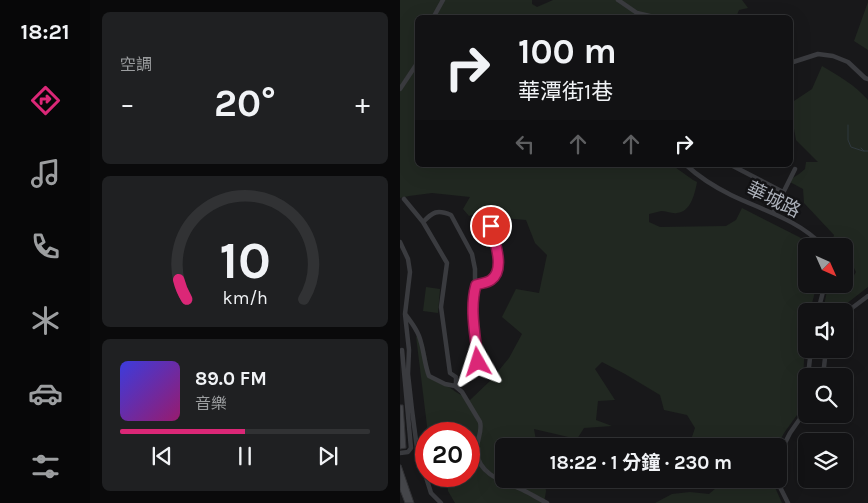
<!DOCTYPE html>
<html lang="zh-TW">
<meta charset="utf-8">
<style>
:root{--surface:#121214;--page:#1f2022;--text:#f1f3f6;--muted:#9c9ea0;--line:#313234;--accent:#db2777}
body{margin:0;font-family:Karla,"Noto Sans TC",sans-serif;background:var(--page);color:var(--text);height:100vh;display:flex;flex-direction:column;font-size:19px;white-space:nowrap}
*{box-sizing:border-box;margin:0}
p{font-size:16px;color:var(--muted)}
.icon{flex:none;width:28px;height:28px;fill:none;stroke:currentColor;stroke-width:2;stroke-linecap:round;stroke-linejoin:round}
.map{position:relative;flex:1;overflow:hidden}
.sheet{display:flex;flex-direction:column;gap:12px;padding:12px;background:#0a0a0b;width:310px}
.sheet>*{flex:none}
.top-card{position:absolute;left:15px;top:15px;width:378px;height:152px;border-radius:8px;box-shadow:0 5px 20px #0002,0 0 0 1px var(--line);background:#121214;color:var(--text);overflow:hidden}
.needle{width:32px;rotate:135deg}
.fabs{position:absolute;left:398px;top:238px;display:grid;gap:10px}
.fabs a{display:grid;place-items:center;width:55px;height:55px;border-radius:8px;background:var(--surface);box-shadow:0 5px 20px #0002,0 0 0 1px var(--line);font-size:25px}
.speed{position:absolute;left:15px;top:422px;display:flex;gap:10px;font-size:25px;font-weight:700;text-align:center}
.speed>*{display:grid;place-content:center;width:65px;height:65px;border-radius:50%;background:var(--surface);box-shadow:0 5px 20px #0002,0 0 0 1px var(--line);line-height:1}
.speed .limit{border:8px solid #d22;background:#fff;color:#111}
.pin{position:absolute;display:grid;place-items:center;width:42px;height:42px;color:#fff;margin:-21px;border:2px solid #fff;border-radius:50%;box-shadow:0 1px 5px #0007}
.me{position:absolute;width:55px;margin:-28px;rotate:354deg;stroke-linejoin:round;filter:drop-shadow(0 0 4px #0008)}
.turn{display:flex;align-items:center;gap:18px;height:105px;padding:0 20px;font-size:22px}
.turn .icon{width:65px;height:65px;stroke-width:2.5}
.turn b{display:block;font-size:35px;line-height:42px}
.lanes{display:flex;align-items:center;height:48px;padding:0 20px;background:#0003;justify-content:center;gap:25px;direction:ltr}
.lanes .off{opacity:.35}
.big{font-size:38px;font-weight:700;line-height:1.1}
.sheet .tile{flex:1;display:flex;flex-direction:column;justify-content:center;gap:8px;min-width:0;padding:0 18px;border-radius:8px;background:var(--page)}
.sheet .dial{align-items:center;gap:0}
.dial svg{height:130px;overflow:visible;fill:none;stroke:var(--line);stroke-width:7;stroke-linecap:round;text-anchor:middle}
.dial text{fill:var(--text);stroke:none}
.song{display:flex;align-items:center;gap:15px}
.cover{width:60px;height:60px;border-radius:8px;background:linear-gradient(135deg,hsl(240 70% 55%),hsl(320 70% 35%))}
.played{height:5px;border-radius:2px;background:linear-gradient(90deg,var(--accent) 50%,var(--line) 50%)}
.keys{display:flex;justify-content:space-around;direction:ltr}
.heat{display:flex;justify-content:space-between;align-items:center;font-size:28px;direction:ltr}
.trip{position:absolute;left:95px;top:438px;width:292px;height:50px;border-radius:8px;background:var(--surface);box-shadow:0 5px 20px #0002,0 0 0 1px var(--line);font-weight:700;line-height:50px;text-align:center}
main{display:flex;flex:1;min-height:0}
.menu{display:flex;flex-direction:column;width:90px;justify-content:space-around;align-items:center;background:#070708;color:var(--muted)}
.menu .icon{width:35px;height:35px}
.menu .selected{color:var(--accent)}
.menu b{font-size:22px;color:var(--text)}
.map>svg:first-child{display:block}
.green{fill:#212821}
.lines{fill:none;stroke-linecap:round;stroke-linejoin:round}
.stream{stroke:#2f383e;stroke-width:1}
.building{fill:#45464a;stroke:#333336}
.minor{stroke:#3a3b3f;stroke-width:4.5}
.route-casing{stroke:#8e194d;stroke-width:12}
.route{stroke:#db2777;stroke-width:9}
.labels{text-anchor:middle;stroke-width:5;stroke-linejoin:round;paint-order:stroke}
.street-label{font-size:19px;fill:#abb0b9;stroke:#131315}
</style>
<main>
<nav class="menu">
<b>18:21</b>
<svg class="icon selected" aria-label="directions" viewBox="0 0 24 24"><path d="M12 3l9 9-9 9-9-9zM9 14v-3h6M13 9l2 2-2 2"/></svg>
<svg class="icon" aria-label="music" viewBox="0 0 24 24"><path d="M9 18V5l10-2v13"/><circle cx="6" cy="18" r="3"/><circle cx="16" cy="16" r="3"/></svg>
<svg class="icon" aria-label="phone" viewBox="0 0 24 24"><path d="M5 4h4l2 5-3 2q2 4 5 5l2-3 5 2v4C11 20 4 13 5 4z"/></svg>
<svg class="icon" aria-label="climate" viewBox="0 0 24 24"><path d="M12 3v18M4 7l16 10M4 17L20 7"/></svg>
<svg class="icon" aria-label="car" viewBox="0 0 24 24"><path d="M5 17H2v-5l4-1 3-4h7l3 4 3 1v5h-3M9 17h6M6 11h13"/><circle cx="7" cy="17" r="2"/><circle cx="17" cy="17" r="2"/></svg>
<svg class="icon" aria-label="filters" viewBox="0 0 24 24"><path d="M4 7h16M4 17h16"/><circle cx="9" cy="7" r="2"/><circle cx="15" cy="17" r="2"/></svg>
</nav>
<section class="sheet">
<div class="tile"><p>空調</p>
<div class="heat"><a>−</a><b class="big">20°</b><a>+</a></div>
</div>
<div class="tile dial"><svg viewBox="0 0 100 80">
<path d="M14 69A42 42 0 1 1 86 69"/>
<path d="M14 69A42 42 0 0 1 9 57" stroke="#db2777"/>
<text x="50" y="56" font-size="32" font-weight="700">10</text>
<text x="50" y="72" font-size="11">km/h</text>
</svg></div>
<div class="tile">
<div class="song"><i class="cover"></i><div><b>89.0 FM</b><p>音樂</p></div></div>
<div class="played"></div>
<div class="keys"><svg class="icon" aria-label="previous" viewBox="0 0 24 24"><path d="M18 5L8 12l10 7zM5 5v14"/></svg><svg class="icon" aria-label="pause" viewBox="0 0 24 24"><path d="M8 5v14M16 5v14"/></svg><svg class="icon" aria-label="next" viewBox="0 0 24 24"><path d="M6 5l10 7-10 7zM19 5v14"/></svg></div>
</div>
</section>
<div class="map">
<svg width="468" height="503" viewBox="0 0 468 503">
<rect width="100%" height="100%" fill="#18181a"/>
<path class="green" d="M0,0H132V4L137,7L153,0H342L348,8L339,10L336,17L18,18V165H272L293,180L297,182C295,193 291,212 277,213C272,214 266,211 261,211C257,212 253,213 249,214V222L260,227L326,226L336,220L342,208L403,239L412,246H406V284H417L410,311H406L402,408L384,433L377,446H293L292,437L295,428L287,415L264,410L260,395L225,374L202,362L195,369L215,400L198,401L196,420L212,426L184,428L177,439L134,429L137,446H104V479H144L146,491L144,503H55L48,491L47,476H69V434H28L16,336L24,345L30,374L56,392L70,400L91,380L109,358L122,334L102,317L116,289L139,293L147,255L135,243L126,220L101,218L83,211L69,216L63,209L70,197L32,193L9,196L0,198Z
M468,2V50L454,41Z
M422,66C439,76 455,85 468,100V287L446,304L441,311H423L427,291L439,287L446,288L456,272L446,252L444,253V246H431L434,235L404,203L403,189L388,181L399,174L405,169L406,162H418L396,140L393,123L394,101L412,89Z
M26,287L40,289L38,313L23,311Z
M301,479H373V483L382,503H255L272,494L290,492L309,494L316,488L312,479Z"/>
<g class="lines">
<path class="stream" d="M448,125V140L451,147L463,151H464
M461,148L464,151H468"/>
</g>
<path class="building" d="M0,405H3L6,448L0,449Z
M0,465H1L14,503H5L0,490Z"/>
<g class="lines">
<path class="minor" d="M218,0L237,13L258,18
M33,18L43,0
M390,63L418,54L433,56L448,62L465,78L468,79
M0,89L16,65L18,61
M286,165C299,177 315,187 331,195C362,210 399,220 423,246
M331,165L383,192
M4,199L23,222L47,263L41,307L50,373L56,377V383L55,386
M373,213L395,169
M23,222C33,212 37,209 51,215L72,254L75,269V285L72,305L78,362
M0,242L8,259L10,272L5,314L9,350L8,374L12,410L17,448L31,493L41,503
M75,285C81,283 86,282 91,280C106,270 94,240 91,226
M418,311L425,284
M444,314L468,296
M6,315C11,322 16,328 19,336C24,349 24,363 29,376L45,384L55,386L62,392L80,422C83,433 75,442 77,453C79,475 105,482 123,490C131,494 139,499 147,503
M408,376L411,349
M423,376L426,349
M0,453L8,452L11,448L2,350
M379,455L390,433L406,410
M376,479L388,503"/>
</g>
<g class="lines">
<g class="route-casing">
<path id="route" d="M78,362C76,337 69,310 76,285C81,283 87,283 91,280C106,270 94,240 91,226"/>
</g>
<use href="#route" class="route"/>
</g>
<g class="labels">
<g class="street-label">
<text transform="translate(374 199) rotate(26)" y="7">華城路</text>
</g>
</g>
</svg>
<div class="fabs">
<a><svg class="needle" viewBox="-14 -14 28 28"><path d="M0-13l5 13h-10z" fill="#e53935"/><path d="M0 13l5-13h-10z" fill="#9c9ea0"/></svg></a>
<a><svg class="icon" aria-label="sound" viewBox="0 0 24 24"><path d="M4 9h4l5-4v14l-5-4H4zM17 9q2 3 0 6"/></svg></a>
<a><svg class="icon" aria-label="search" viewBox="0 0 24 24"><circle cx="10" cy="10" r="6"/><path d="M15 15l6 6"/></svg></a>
<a><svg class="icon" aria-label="layers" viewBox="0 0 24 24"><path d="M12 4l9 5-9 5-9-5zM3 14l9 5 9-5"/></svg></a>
</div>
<div class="speed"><div class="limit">20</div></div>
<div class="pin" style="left:91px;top:226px;background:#d93025"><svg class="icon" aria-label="arrive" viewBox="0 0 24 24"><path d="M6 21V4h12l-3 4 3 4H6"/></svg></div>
<svg class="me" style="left:78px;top:362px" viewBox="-20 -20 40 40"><path d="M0-17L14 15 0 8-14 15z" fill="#db2777" stroke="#fff" stroke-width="4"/></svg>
<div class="trip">18:22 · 1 分鐘 · 230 m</div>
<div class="top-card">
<div class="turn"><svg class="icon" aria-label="right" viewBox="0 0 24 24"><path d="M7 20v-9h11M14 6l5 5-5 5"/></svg><div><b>100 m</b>華潭街1巷</div></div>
<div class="lanes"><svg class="icon off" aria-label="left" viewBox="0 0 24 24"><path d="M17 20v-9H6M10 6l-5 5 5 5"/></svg><svg class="icon off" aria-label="ahead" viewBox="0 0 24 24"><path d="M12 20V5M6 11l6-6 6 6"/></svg><svg class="icon off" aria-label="ahead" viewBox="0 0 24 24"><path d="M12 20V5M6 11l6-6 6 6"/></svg><svg class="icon" aria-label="right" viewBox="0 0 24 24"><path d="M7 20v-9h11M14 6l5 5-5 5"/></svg></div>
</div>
</div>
</main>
